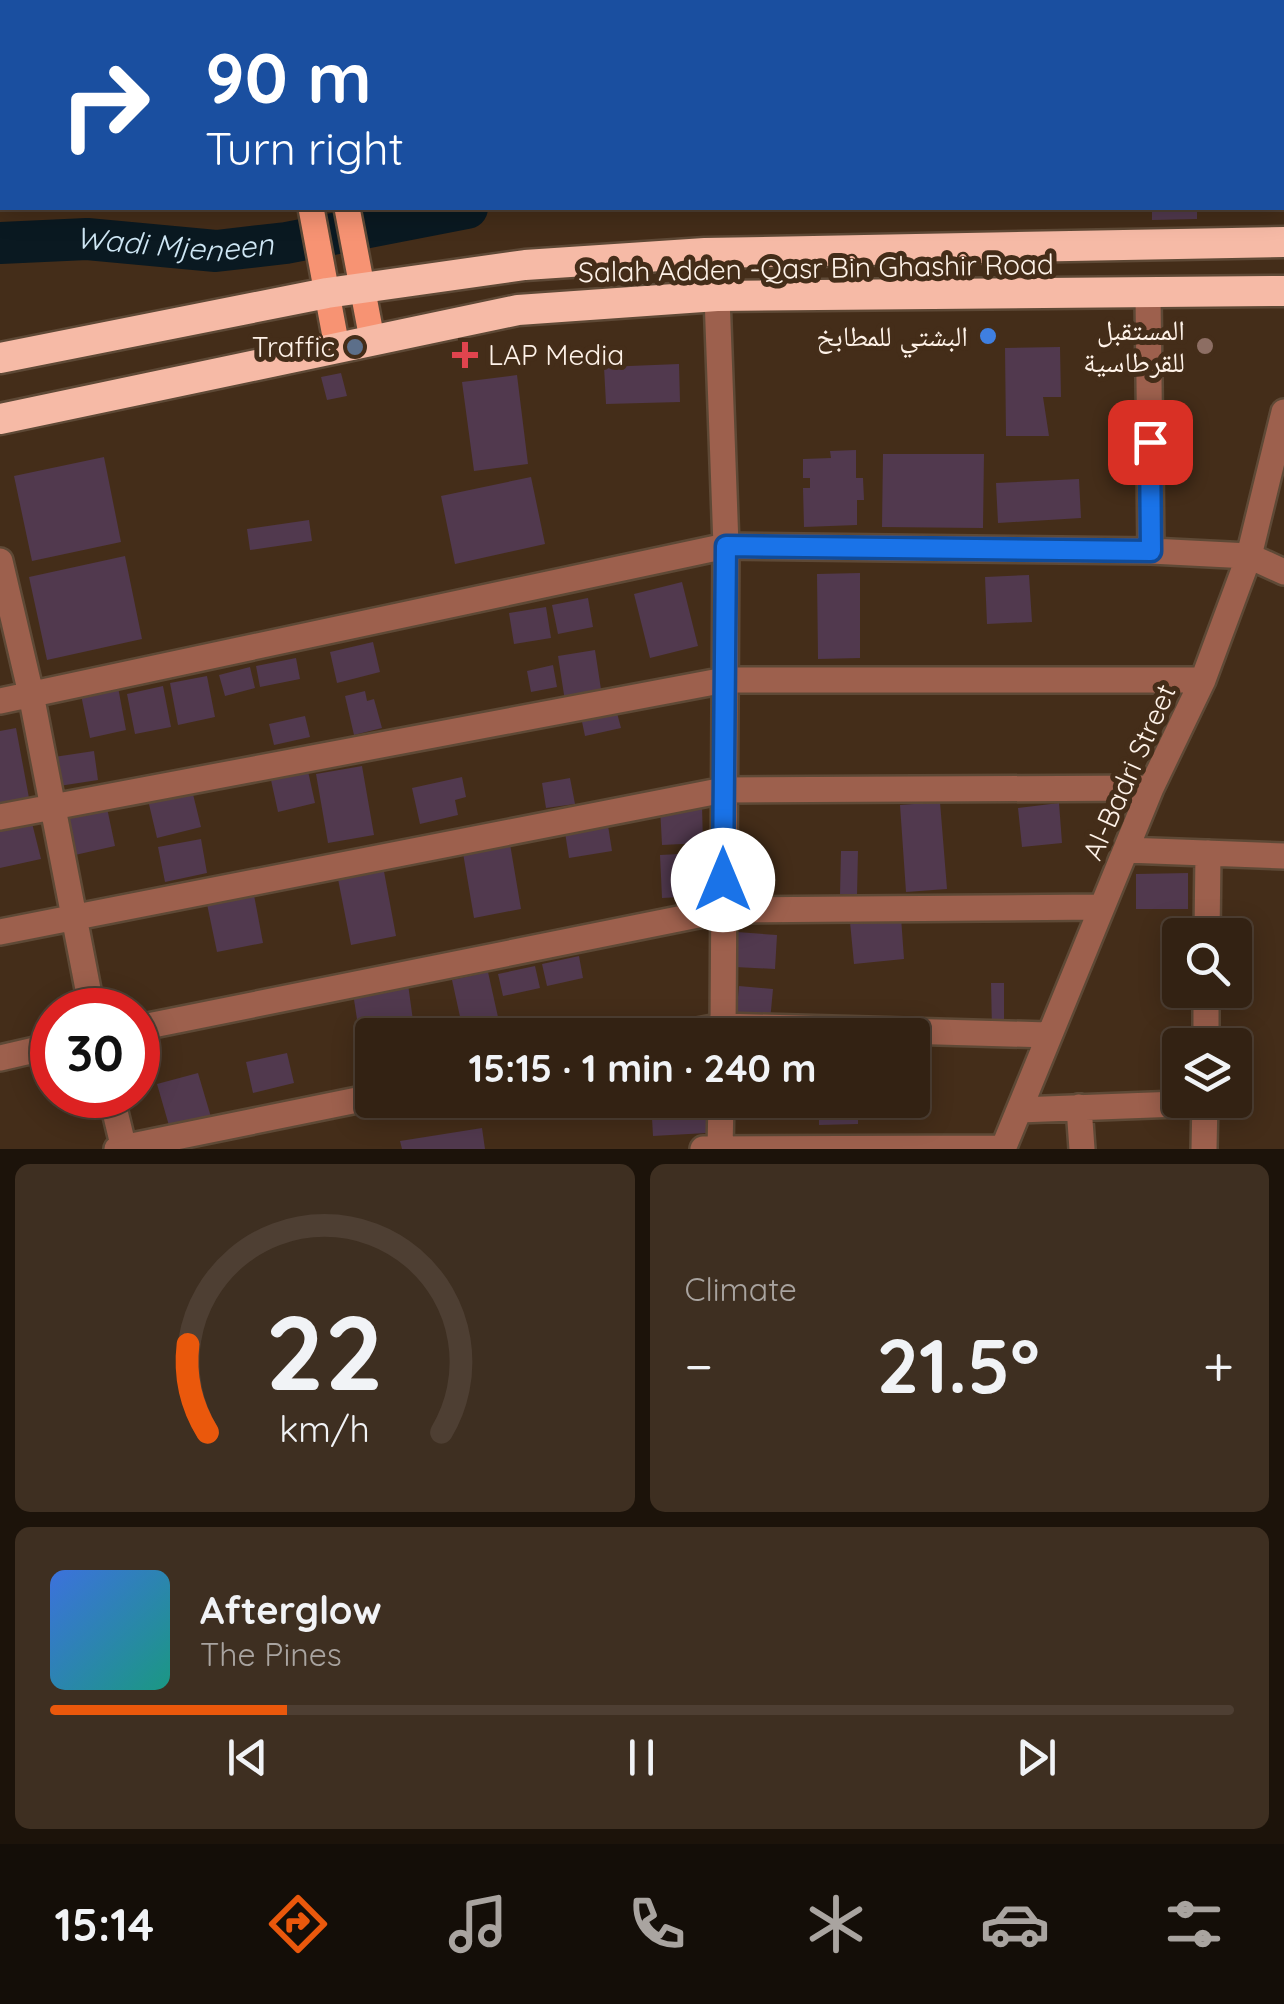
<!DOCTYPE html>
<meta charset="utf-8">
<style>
:root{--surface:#332213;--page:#3e2f21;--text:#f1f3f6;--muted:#a9a4a0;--line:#4e3f33;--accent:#ea580c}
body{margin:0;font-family:Quicksand,"Noto Naskh Arabic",sans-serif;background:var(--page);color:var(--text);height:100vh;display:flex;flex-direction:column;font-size:38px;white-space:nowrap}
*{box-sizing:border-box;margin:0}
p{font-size:32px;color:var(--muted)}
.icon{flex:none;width:55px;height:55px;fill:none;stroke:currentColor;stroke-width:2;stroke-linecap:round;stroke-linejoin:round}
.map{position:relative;height:1149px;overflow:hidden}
.drawer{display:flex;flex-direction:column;gap:15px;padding:15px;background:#1c130a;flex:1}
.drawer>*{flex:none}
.top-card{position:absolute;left:0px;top:0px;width:1285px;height:210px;box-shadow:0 5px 25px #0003,0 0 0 2px var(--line);background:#1a4fa0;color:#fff;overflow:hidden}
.controls{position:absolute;left:1162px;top:918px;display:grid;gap:20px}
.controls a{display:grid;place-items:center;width:90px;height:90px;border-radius:10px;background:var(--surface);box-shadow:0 5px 25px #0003,0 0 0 2px var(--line);font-size:50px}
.speed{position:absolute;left:30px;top:988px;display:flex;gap:20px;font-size:50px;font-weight:700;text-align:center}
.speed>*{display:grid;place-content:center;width:130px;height:130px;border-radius:50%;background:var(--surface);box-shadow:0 5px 25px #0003,0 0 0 2px var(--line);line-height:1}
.speed .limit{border:15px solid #d22;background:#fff;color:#111}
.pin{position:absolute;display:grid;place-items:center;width:85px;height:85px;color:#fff;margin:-42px;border-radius:20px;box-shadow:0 5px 15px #0006}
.me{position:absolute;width:110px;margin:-55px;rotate:0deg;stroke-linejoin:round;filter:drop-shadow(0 0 8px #0008)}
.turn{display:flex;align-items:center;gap:35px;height:210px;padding:0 40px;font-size:45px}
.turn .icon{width:130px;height:130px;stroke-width:2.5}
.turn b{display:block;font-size:70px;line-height:85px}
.big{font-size:75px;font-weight:800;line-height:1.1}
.drawer .tile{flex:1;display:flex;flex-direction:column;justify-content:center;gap:15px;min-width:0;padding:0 35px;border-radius:15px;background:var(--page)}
.drawer .dial{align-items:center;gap:0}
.dial svg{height:260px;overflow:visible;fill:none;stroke:var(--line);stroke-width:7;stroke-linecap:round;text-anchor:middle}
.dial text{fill:var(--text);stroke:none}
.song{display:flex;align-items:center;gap:30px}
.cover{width:120px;height:120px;border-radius:15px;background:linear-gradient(135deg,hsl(220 70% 55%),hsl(170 70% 35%))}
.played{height:10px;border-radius:5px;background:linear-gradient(90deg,var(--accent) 20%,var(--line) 20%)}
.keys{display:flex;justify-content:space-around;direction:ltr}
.heat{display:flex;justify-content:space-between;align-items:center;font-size:55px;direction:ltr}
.drawer .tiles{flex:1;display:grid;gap:15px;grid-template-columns:1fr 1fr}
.tile:last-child{grid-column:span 2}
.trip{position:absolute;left:355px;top:1018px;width:575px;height:100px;border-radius:10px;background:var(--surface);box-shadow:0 5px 25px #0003,0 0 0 2px var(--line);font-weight:800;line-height:100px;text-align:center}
.menu{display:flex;height:160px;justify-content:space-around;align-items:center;background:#140e08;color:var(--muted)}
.menu .icon{width:70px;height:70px}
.menu .current{color:var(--accent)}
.menu b{font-size:45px;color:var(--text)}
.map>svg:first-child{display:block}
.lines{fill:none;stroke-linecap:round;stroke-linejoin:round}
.river{stroke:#0a1921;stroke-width:42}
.building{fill:#51394e}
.minor-casing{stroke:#5e4936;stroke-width:30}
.major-casing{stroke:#5e4936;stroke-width:30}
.highway-casing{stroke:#5e4936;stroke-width:35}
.minor{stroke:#9d604d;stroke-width:25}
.major{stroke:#f79373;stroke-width:25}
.highway{stroke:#f6baa6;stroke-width:30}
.route-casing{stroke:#114b97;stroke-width:25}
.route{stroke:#1a73e8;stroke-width:18}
.shop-dot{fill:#3f7fe0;stroke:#442d19;stroke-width:4}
.education-dot{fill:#8d6e63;stroke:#442d19;stroke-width:4}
.service-dot{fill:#5c6f8a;stroke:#442d19;stroke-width:4}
.health-dot{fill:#e0444e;stroke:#442d19;stroke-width:4}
.labels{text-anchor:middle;stroke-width:10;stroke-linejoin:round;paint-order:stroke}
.street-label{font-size:28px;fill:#fef2e8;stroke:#442d19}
.poi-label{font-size:28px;fill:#fef2e8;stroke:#442d19;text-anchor:end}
.water-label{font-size:30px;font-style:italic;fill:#cfe7f5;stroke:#442d19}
</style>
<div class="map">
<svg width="1284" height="1149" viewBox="0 0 1284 1149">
<rect width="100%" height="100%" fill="#442d19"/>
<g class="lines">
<g class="river">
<path d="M1227,2L1229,0"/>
<path id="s1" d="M0,243L87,239L216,251L286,243L467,208"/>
</g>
</g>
<path class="building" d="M1152,208H1197V219L1152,220Z
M1060,347L1061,397H1043L1049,436H1006L1005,348Z
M679,364L680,402L606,404L604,367Z
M341,373L347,396L327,400L321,377Z
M517,375L528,464L474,471L462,382Z
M856,450V478H863L864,500H857V525L804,527L803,488H810V478H803V459L831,458L830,451Z
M883,454H984L983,528L882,527Z
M104,457L121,542L32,561L14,476Z
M531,477L545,544L455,564L441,496Z
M1079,479L1081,518L998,523L996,483Z
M309,520L312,541L250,550L247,529Z
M125,556L142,639L47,660L29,577Z
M860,573V658L818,659L817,574Z
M1029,575L1032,622L987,624L985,577Z
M682,582L698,646L650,658L634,594Z
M588,598L593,627L558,634L552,605Z
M546,607L551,638L514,644L509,613Z
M373,642L380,672L337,683L330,652Z
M595,650L602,696L565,701L558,656Z
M296,658L300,679L260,687L256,666Z
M553,665L557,687L531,692L527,671Z
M250,667L255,688L225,696L219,675Z
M207,676L215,717L178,725L170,683Z
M163,686L171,727L135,734L127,694Z
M118,687L126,730L90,738L81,695Z
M365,691L367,701L374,699L382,728L354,735L345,696Z
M616,709L621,728L585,736L581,717Z
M305,716L310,737L274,745L269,724Z
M16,728L29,798L0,804V731Z
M94,751L98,780L59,786L54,757Z
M306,762L315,803L278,812L269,771Z
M362,766L374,835L328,843L316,774Z
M462,777L466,797L455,800L458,815L420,824L412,788Z
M570,778L575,804L546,808L542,783Z
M192,790L201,827L157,838L148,800Z
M940,802L947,889L906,892L900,805Z
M106,803L115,846L75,855L66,812Z
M1059,803L1062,843L1022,847L1018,808Z
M702,806L703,843L662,845L660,807Z
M31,819L41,859L0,868V826Z
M607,819L612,851L569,858L564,826Z
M509,838L521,909L474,918L462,847Z
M201,839L207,873L165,882L158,847Z
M841,851H858L857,895L840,894Z
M699,853L701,896L662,898L660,855Z
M383,866L396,936L351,945L337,874Z
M1188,873V909H1136V874Z
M254,895L263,943L217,952L207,904Z
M901,917L904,959L854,964L850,922Z
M737,932L777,935L775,969L735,967Z
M579,956L583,978L547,986L542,964Z
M535,966L540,988L503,996L498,974Z
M488,972L502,1035H464L452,980Z
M991,983H1004V1028L992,1029Z
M408,984L415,1035H372V1064L364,1065L353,993Z
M739,986L773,989L770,1021L736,1019Z
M287,1053L294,1083L253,1093L246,1062Z
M198,1073L211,1117L170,1129L157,1084Z
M651,1100H705L707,1133L653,1136Z
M819,1100H858V1124L819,1125Z
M482,1128L485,1149H402L400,1141Z"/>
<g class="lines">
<g class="minor-casing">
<path id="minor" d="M775,0V2
M972,0V2
M1097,2L1100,0
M0,100H2
M717,296L726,546L723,1035
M1148,296L1151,551
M0,561L31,694L92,1010
M0,701L726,546L1151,551L1249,556L1284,572
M0,817L725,680H1203
M1126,850L1284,856
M0,932L724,790L1151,788
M1207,935L1208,853
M138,1028L723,910L1101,907
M677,1035L723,1026L1048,1035
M1206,1045V990
M0,1058L52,1046
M111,1095L124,1149
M1079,1107L1082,1149
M1019,1110L1205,1103
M117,1149L372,1097
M703,1149L1003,1148
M720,1149L721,1100
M1003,1149L1151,788L1203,680L1249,556L1284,412
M1204,1149L1205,1100"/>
</g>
<g class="major-casing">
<path id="major" d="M279,0V2
M316,0V2
M311,208L337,347
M347,208L372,339"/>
</g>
<g class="highway-casing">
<path id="highway" d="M0,358L327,293L525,265L705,253L1284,242
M0,419L518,310L717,296L1284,291"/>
</g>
<use href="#minor" class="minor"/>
<use href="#major" class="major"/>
<use href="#highway" class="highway"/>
</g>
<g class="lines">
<g class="route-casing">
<path id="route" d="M723,880L726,546L1151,551L1150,442"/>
</g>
<use href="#route" class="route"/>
</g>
<circle class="shop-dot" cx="988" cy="336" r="10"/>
<circle class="education-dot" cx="1205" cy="346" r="10"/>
<circle class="service-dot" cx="355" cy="347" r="10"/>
<path class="health-dot" d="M460 340h10v10h10v10h-10v10h-10v-10h-10v-10h10z"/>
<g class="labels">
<g class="street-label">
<text transform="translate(816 268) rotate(-1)" y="10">Salah Adden -Qasr Bin Ghashir Road</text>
<text transform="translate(1129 772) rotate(-66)" y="10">Al-Badri Street</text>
</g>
<g class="poi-label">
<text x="1185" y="340">المستقبل<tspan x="1185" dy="32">للقرطاسية</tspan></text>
<text x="968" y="346">البشتي للمطابخ</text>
<text x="335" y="357">Traffic</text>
<text x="488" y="365" text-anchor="start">LAP Media</text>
</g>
<g class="water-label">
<text dy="10" stroke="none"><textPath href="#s1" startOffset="175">Wadi Mjeneen</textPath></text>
</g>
</g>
</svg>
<div class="controls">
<a><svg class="icon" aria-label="search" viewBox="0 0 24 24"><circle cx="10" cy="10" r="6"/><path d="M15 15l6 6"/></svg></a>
<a><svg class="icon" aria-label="layers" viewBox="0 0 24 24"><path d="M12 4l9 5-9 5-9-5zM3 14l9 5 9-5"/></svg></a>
</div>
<div class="speed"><div class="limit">30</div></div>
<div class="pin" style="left:1150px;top:442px;background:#d93025"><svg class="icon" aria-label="arrive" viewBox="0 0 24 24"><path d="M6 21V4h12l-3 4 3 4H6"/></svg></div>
<svg class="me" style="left:723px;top:880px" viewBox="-20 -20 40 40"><circle r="19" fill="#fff"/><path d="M0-13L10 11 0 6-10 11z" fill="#1a73e8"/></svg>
<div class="trip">15:15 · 1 min · 240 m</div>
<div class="top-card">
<div class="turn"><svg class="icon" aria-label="right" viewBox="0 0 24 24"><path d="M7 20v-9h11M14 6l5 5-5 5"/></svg><div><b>90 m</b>Turn right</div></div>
</div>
</div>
<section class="drawer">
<div class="tiles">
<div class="tile dial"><svg viewBox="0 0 100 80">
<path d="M14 69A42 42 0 1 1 86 69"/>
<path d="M14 69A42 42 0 0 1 8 42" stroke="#ea580c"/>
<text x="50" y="56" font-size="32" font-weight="700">22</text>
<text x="50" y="72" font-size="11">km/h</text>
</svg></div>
<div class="tile"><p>Climate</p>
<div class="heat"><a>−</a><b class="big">21.5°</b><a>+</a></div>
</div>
<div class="tile">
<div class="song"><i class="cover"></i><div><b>Afterglow</b><p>The Pines</p></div></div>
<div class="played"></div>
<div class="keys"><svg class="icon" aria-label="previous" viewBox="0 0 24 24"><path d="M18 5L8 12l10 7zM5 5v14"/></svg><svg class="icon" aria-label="pause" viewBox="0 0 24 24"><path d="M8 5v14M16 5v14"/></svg><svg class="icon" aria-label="next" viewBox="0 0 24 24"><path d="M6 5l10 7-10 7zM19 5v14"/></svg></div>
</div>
</div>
</section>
<nav class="menu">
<b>15:14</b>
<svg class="icon current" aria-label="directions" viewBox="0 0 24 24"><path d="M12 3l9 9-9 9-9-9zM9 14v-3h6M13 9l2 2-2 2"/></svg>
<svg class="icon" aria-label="music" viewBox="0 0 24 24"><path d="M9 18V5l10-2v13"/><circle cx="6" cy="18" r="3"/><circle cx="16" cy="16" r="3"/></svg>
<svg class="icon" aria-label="phone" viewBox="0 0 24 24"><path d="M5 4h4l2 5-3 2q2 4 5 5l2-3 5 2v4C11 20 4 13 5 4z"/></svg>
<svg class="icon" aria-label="climate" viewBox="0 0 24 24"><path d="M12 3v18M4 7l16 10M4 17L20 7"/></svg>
<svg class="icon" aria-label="car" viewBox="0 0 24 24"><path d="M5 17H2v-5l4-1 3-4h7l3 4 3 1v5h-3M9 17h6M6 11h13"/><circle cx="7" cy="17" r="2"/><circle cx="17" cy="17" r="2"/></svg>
<svg class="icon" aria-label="filters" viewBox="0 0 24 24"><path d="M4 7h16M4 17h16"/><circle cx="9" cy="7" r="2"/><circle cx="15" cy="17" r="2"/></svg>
</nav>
